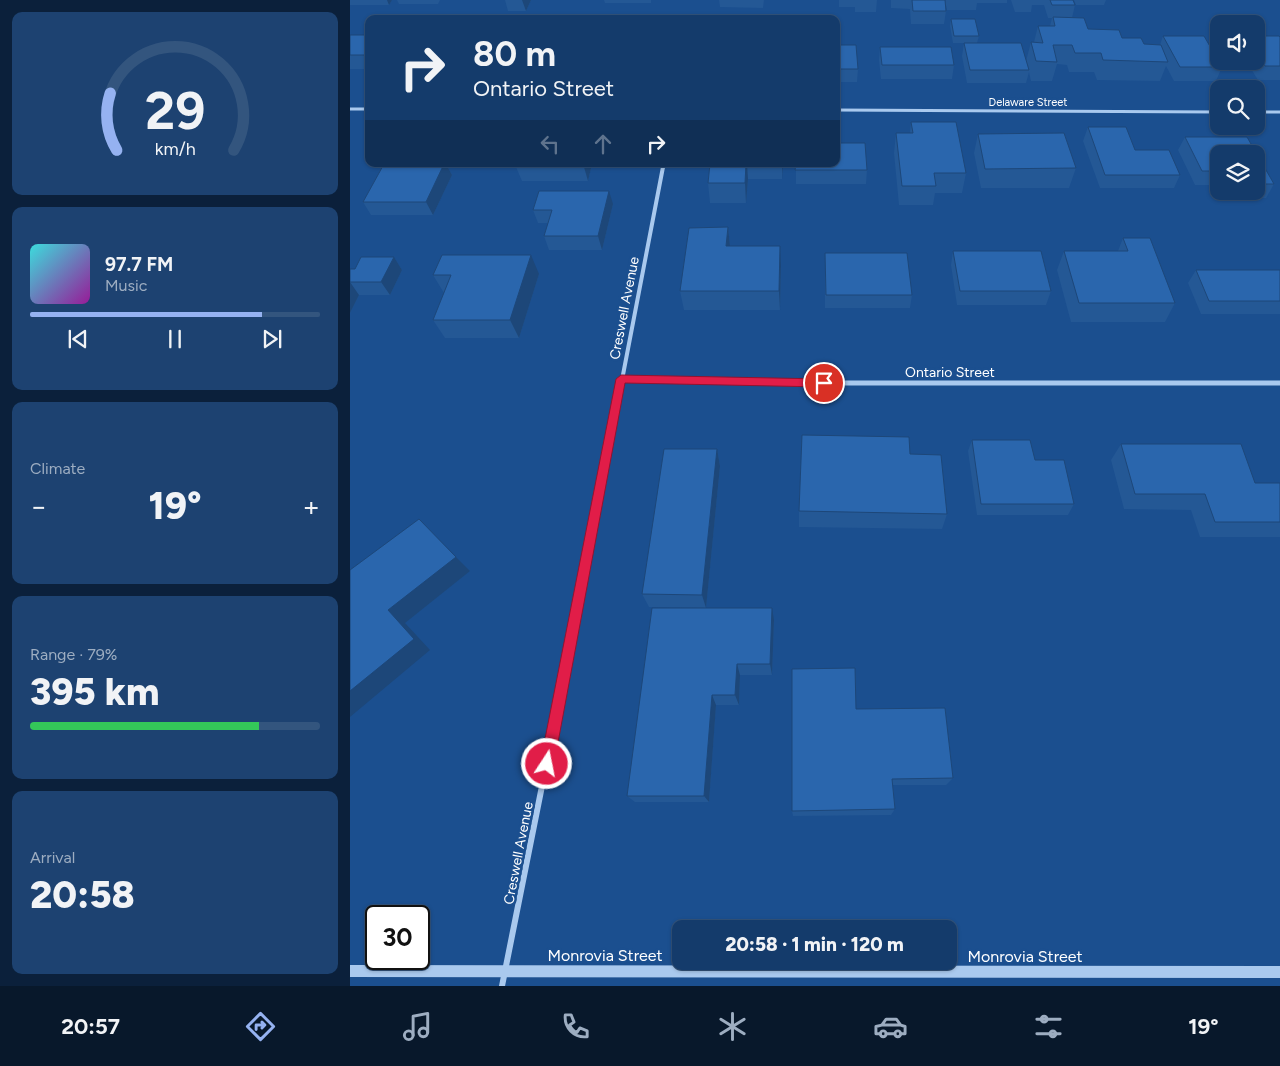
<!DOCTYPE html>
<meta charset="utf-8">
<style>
:root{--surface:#143b6b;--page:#1d4271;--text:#f1f3f6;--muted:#9dadc1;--line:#33557e;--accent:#95b2f1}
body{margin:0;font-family:Figtree,sans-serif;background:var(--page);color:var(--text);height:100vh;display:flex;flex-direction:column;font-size:19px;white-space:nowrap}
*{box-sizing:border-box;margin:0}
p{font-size:16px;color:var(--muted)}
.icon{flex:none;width:28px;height:28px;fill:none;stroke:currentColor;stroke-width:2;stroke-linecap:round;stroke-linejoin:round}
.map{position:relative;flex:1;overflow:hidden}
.panel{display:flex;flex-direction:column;gap:12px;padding:12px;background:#0b203b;width:350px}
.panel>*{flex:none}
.guide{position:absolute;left:15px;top:15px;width:475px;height:152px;border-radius:10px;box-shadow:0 1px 4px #0004,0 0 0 1px var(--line);background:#143b6b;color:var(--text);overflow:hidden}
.controls{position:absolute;left:860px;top:15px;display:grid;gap:10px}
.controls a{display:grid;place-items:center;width:55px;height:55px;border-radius:10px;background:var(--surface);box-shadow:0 1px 4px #0004,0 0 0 1px var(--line);font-size:25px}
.speed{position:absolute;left:15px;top:905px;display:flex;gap:10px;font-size:25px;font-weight:700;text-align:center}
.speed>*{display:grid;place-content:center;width:65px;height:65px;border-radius:50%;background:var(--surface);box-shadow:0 1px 4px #0004,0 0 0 1px var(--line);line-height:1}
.speed .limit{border:2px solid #111;border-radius:8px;background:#fff;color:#111}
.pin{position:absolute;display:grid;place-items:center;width:42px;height:42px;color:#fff;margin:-21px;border:2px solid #fff;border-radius:50%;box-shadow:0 1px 5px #0007}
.me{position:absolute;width:55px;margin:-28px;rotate:11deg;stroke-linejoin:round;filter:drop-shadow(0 0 4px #0008)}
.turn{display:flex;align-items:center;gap:18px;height:105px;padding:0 25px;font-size:22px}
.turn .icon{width:65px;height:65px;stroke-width:2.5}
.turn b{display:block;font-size:35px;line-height:42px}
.lanes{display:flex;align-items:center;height:48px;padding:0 25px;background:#0003;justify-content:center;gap:25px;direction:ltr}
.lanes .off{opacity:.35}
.big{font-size:38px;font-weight:800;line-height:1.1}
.panel .tile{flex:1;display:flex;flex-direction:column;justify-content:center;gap:8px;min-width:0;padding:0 18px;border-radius:10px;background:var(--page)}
.panel .dial{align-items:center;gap:0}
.dial svg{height:130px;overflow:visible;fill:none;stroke:var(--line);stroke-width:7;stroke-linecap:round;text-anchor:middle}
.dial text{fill:var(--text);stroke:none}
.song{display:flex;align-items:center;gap:15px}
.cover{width:60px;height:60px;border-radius:8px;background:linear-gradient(135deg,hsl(180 70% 55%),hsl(300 70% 35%))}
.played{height:5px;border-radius:2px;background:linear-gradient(90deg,var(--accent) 80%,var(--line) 80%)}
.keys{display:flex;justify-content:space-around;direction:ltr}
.heat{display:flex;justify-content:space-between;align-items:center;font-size:28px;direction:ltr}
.charge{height:8px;border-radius:4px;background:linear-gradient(90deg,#34c759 79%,var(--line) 0)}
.trip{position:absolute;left:322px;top:920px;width:285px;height:50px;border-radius:10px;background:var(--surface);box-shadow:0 1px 4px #0004,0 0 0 1px var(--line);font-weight:800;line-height:50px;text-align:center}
.tab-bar{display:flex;height:80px;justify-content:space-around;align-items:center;background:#08182b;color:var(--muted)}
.tab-bar .icon{width:35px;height:35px}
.tab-bar .current{color:var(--accent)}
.tab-bar b{font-size:22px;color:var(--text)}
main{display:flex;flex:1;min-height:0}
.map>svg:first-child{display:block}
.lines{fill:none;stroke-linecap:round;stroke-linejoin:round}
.minor-far3{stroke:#a9c9ee;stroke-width:3}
.minor-far2{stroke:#a9c9ee;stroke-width:4}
.minor-far1{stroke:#a9c9ee;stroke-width:5}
.minor{stroke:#a9c9ee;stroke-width:6}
.tertiary{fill:#a9c9ee;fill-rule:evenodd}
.wall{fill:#245895}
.shaded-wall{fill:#1d4779}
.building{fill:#2a66ad;stroke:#1d4779}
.route{fill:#e11d48;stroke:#92132f}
.labels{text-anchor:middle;stroke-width:5;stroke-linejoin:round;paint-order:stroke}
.far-street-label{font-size:11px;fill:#fff;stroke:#1b4f8f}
.street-label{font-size:14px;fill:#fff;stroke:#1b4f8f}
.near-street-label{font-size:16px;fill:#fff;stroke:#1b4f8f}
</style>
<main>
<section class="panel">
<div class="tile dial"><svg viewBox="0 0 100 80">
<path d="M14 69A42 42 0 1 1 86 69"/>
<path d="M14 69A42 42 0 0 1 10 34" stroke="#95b2f1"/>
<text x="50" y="56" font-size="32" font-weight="700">29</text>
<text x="50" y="72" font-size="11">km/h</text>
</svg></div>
<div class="tile">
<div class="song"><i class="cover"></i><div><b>97.7 FM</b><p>Music</p></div></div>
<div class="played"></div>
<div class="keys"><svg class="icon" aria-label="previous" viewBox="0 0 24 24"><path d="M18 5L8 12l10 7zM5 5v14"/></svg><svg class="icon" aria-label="pause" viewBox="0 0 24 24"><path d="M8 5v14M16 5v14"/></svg><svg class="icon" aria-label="next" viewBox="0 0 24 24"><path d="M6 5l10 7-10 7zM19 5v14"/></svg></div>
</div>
<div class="tile"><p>Climate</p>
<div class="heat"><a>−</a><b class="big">19°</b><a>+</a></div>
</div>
<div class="tile"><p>Range · 79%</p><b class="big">395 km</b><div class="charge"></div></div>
<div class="tile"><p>Arrival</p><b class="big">20:58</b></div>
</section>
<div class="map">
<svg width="930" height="986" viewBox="0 0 930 986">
<rect width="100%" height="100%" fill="#1b4f8f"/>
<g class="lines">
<path class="minor-far3" d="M0,109H19
M486,110L869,112
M906,112H930
M313,168L314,164"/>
<path class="minor-far2" d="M271,379L300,380
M272,380L313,167"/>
<path class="minor-far1" d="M271,379L454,383H930
M220,648L272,378"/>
<path class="minor" d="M152,986L220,646"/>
<path class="tertiary" d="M0,965L930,966V978L0,977Z"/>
</g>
<path class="wall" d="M0,0H42L39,5H0Z
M47,0H90L88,4H49Z
M155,0H181L176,11H158Z
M254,0H301V3H255Z
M369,0H414L413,8L370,7Z
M489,0H527L526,12H505V7H489Z
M541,0H595L596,11L594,24H561L560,9L541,8Z
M595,0H657V3H627L626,10H597Z
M661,0H723L725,5L722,18L738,29L772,38L794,44L810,45L813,36L872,67L866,81H824L816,66L810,81L747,80L744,72H719L717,65L707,64L702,81H681L679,72L676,83H617L612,56L614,43L676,61L681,42H684L688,26H700L702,18H698L694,5H682L681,12H665Z
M724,0H756L754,5H726Z
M601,19L629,36L627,43H603L600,26Z
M0,35H19V69H0Z
M906,36L930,37V80H908L896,61H906Z
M486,45L508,69L507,82H486Z
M530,47L604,65L602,79H531L529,60Z
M561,122L616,173L612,193H585L583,205H549L544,153L546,133H560Z
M738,127L785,150L830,175L824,188H750L733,141Z
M628,134L726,168L719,188H631L624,153Z
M835,137H897L924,184L916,198H875L872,191H906V154H869V185H845L828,150Z
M34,164H96L102,175L83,215H21L13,202Z
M242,164L238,181H172L166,167Z
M360,164H433L432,179H398L396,203H360L358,183Z
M446,164L517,170L516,184H446Z
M263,204L252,250H199L194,236L198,223H188L183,210Z
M378,227L380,246L431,266L430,310H334L330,291Z
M773,238L825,303L815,322H721L707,270L714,251H768Z
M603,251L701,291L696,305H607L601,265Z
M44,257L52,270L40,295H9L0,313V269H5Z
M475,266L562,295L560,308H475Z
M846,270H930V314H851L838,283Z
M189,274L169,338H95L83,320L94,293L83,275Z
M622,440L724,504L718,515H627L618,451Z
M771,444L905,483H930V537H850L841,510L774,509L761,460Z
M367,449L370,466L356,608L299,607L292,594Z
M560,454L597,514L592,529L449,527V511Z
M424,620L422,675H390L389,705H366L359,802H285L277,796Z
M506,709L603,778L596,785H543L545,809L541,815L443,816L442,811Z"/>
<path class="shaded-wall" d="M37,0H42L39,5Z
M172,0H181L176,11Z
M94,164H96L102,175L83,215L76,202Z
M235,164H242L238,181L234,167Z
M396,164H397L398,179L396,203L395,183Z
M432,164H433L432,179Z
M259,191L263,204L252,250L248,236Z
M378,227L380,246H376Z
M430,246L431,266L430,310L429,291Z
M181,255L189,274L169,338L160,320Z
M44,257L52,270L40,295L31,282Z
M0,282L9,295L0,313Z
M367,449L370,466L356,608L352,595Z
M106,557L120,571L55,623L80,650L0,717V691L38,610Z
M422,608L424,620L422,675L420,664Z
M387,664L390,675L389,705L385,695Z
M362,695L366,705L359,802L354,796Z"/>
<path class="building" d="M562,0H595L596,11H563Z
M700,0H723L725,5H702Z
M703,17L734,18L738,29L769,30L772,38H791L794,44L811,45L818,62L753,60L751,53H725L722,45H703L707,62L686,61L681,42L693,43L688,26H705Z
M601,19H625L629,36H604Z
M0,35H19V55H0Z
M813,36H854L872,67H830Z
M906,36H929L930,37V66H915L906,53Z
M614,43H671L679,70H620Z
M486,45H506L508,69H486Z
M530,47H601L604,65H532Z
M561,122H606L616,173H584L586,186H552L546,133H563Z
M738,127H776L785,150H819L830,175H755Z
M714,133L726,168L635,169L628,134Z
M835,137H897L924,184H906V154H869V171H852Z
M486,143H515L517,170H445L446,164H486Z
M34,164H94L76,202H13Z
M168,164H235L234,167H166Z
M360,164H396L395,183H358Z
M189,191H259L248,236H194L202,210H183Z
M378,227L376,246H430L429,291H330L339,228Z
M773,238H800L825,303H729L714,251H778Z
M603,251H691L701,291H610Z
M475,253H557L562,295H476Z
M92,255H181L160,320H83L101,275H83Z
M11,257H44L31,282H0V269H5Z
M846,270H930V301H859Z
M452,435L559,437L560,454L591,455L597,514L449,511Z
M622,440H680L685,460H714L724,504H631Z
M771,444H891L905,483H930V522H865L855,494H785Z
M314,449H367L352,595L292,594Z
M69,519L106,557L38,610L64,639L0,691V570Z
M302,608H422L420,664H387L385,695H362L354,796H277Z
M505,668L506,709L595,708L603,778L542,779L545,809L442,811V669Z"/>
<path class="route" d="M271,375L474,379L479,383L474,387L275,383L204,764L202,769L197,771L192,769L190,764L266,379Z"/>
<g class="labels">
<g class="far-street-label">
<text x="678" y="106">Delaware Street</text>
</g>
<g class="street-label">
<text transform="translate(274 308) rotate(-79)" y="5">Creswell Avenue</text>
<text x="600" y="377">Ontario Street</text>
<text transform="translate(168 853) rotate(-79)" y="5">Creswell Avenue</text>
</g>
<g class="near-street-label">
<text x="255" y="961">Monrovia Street</text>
<text x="675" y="962">Monrovia Street</text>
</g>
</g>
</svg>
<div class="controls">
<a><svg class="icon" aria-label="sound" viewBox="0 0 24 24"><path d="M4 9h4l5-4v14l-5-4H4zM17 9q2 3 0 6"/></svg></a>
<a><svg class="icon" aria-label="search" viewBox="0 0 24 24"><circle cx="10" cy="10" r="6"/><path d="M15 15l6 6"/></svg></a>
<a><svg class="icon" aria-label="layers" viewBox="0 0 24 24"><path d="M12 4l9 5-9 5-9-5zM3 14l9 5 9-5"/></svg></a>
</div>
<div class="speed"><div class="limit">30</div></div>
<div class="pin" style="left:474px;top:383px;background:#d93025"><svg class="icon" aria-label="arrive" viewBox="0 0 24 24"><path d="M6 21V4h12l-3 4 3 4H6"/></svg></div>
<svg class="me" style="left:197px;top:764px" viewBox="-20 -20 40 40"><circle r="17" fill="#e11d48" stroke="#fff" stroke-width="3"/><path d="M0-11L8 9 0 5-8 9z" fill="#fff"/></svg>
<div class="trip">20:58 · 1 min · 120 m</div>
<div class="guide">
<div class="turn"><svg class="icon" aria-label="right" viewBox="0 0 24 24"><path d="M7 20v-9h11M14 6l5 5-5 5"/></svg><div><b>80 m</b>Ontario Street</div></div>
<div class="lanes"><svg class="icon off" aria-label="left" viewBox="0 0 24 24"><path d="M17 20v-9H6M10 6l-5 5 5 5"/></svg><svg class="icon off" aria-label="ahead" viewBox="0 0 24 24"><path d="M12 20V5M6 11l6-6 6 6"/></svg><svg class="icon" aria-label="right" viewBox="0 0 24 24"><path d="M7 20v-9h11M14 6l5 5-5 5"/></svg></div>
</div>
</div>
</main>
<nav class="tab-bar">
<b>20:57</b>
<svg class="icon current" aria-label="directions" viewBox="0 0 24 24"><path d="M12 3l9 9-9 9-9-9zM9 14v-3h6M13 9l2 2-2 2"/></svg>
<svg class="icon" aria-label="music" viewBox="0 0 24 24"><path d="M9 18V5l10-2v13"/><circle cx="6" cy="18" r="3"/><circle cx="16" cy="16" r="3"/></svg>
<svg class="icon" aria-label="phone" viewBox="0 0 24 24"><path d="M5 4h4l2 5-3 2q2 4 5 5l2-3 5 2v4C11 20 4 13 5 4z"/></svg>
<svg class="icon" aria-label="climate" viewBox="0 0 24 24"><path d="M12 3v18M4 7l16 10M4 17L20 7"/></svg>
<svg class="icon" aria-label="car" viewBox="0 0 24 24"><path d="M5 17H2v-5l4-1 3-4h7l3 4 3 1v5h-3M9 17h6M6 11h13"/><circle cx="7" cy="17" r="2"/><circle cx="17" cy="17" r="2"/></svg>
<svg class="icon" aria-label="filters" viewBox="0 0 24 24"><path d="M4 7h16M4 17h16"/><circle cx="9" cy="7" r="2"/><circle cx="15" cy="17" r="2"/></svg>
<b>19°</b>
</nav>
